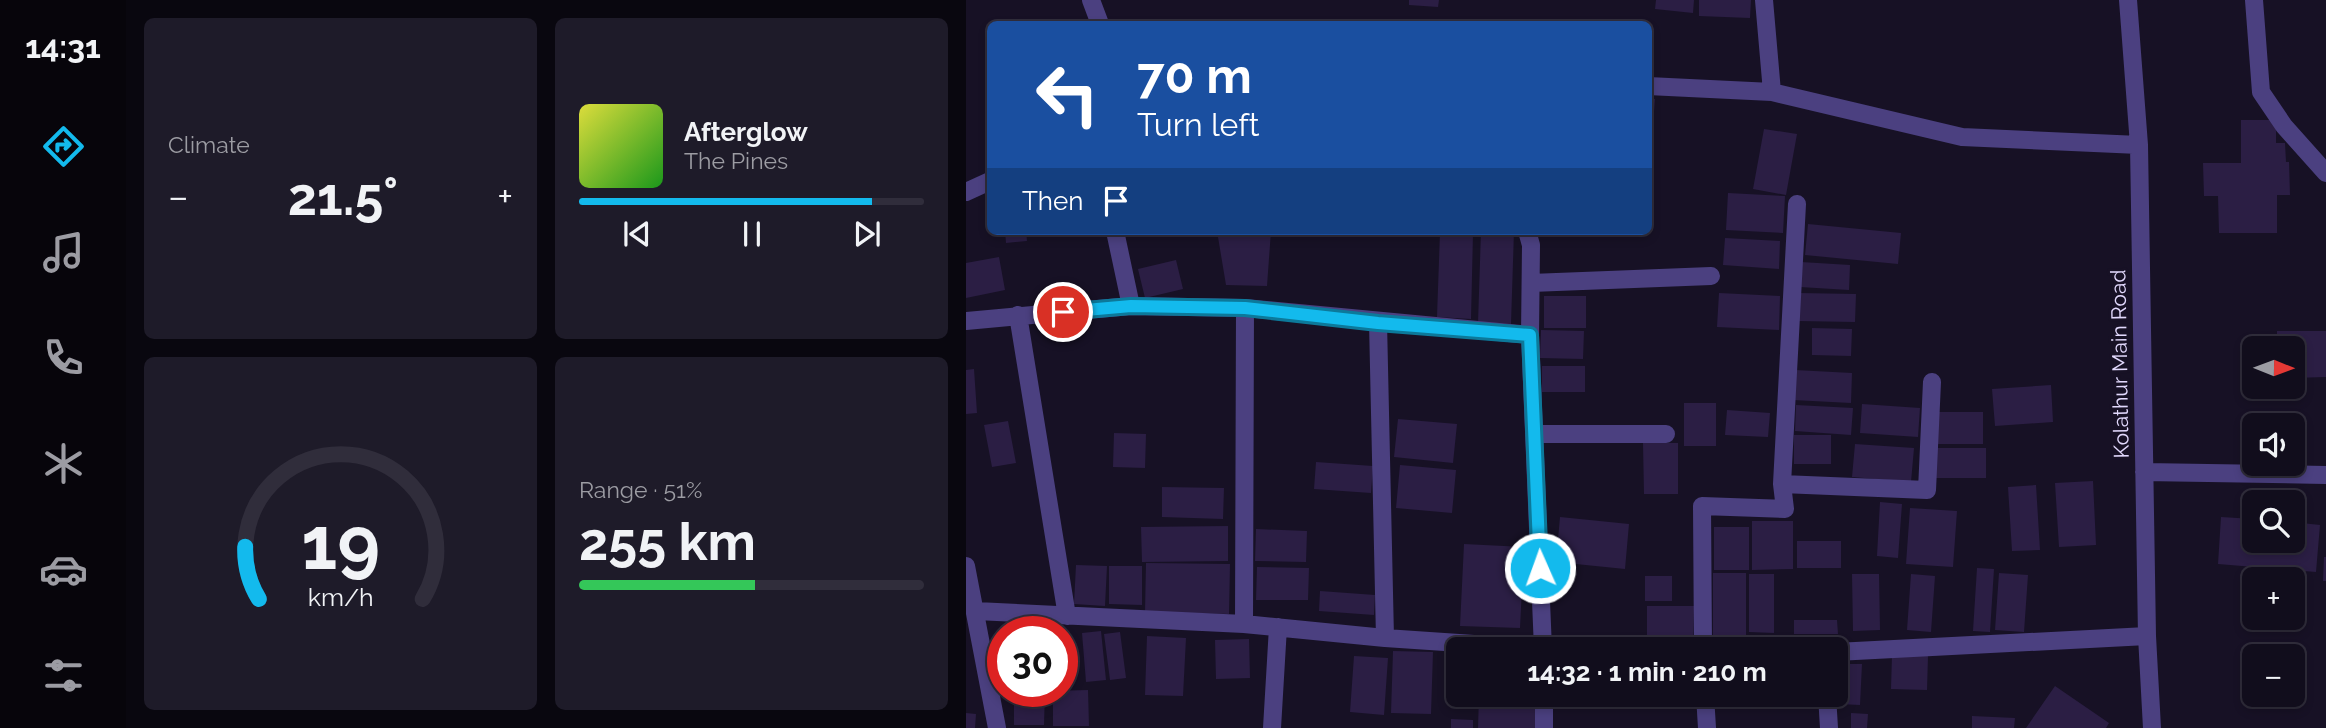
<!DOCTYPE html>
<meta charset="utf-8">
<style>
:root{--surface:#110d1c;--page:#1e1b29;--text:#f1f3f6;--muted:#9c9ca3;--line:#302d3b;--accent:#13baed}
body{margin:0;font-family:Raleway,sans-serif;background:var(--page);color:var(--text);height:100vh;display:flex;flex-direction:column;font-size:26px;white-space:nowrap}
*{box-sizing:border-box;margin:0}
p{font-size:23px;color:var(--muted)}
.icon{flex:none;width:38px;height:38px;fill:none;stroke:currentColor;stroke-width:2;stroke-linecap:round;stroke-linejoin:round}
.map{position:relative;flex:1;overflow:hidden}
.side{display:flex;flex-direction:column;gap:18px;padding:18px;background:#09070f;width:840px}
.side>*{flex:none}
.guide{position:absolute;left:21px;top:21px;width:665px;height:214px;border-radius:10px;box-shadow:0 4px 10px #0003,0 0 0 2px var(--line);background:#1a4fa0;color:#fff;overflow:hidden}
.needle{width:46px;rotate:91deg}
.tools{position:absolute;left:1276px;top:336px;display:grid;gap:14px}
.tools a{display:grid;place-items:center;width:63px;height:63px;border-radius:10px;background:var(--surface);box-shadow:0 4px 10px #0003,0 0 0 2px var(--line);font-size:35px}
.speed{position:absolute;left:21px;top:616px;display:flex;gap:14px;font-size:35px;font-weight:700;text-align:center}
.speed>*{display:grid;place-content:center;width:91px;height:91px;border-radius:50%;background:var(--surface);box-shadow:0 4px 10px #0003,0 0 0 2px var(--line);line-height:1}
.speed .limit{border:10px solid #d22;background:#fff;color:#111}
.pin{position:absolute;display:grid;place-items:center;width:60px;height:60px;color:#fff;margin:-30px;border:4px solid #fff;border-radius:50%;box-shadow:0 2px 7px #0007}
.me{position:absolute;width:77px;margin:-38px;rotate:358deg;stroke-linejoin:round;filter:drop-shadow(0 0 5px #0008)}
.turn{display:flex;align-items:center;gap:24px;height:147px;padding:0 35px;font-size:32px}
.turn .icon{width:91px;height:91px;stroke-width:2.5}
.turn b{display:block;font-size:49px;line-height:60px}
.then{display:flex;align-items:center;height:66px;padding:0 35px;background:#0003;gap:14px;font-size:26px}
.big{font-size:52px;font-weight:700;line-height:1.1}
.side .tile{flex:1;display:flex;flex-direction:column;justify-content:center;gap:10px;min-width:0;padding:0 24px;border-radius:10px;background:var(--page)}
.side .dial{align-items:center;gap:0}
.dial svg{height:182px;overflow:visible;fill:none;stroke:var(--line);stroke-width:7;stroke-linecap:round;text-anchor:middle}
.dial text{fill:var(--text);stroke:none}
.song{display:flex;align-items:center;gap:21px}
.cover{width:84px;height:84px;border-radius:10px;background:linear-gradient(135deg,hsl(60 70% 55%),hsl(120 70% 35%))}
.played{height:7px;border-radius:4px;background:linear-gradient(90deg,var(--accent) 85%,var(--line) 85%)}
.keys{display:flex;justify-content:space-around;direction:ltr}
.heat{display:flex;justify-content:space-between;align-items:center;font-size:38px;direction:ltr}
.charge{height:10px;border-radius:5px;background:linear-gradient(90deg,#34c759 51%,var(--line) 0)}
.side .tiles{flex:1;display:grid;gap:18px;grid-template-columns:repeat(2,1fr)}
.trip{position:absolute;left:480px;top:637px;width:402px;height:70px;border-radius:10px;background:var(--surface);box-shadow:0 4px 10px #0003,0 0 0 2px var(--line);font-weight:700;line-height:70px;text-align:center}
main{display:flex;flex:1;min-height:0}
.dock{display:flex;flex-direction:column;width:126px;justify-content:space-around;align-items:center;background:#07050b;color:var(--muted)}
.dock .icon{width:49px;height:49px}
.dock .current{color:var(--accent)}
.dock b{font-size:32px;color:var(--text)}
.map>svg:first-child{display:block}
.building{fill:#2b1e44}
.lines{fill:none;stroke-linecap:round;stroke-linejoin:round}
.minor{stroke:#4b4080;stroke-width:18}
.route-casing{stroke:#0c799a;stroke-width:18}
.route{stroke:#13baed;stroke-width:12}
.labels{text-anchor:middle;stroke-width:6;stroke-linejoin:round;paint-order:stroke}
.street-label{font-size:21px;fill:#e1d8fc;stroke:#171125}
</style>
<main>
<nav class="dock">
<b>14:31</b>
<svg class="icon current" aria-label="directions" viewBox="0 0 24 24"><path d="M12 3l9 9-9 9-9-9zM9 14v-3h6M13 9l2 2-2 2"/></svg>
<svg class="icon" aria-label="music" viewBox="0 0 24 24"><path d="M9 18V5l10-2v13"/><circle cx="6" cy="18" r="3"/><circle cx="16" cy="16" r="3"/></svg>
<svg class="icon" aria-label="phone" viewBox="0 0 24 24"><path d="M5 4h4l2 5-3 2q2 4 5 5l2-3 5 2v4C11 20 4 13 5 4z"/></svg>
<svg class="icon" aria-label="climate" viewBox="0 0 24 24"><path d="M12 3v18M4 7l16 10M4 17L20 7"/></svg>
<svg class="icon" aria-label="car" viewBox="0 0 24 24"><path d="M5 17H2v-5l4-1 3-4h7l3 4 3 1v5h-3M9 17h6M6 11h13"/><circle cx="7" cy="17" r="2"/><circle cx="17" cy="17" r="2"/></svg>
<svg class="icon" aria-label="filters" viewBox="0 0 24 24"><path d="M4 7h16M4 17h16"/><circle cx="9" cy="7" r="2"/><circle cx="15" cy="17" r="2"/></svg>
</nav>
<section class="side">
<div class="tiles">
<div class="tile"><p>Climate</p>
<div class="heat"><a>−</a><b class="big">21.5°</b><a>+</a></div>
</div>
<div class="tile">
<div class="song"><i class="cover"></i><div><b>Afterglow</b><p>The Pines</p></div></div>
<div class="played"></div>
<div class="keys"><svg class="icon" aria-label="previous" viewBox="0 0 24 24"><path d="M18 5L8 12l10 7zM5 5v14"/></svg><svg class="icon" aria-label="pause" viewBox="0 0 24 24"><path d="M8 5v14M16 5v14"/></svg><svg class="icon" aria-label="next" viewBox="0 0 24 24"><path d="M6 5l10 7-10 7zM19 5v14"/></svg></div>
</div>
<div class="tile dial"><svg viewBox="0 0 100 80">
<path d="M14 69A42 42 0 1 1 86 69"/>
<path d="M14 69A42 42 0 0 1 8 46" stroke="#13baed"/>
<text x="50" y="56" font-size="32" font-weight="700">19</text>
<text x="50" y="72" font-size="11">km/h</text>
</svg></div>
<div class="tile"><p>Range · 51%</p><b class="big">255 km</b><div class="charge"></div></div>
</div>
</section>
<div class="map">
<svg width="1360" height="728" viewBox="0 0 1360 728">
<rect width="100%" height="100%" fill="#171125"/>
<path class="building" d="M443,0H473L472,7L443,5Z
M690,0H728L727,13L689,9Z
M733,0H785L784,18L733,16Z
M682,99H689L686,138H682Z
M1275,120H1310V143H1319L1320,162H1323L1324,195H1311V233H1253L1252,196H1238L1237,163H1275Z
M798,129L831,134L820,195L787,189Z
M762,193L819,196L817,233L760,230Z
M842,224L935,233L932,264L839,255Z
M39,231H60L61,241L40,243Z
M251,231H305L301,286L260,285Z
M515,231H548L545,324L512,323Z
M474,232L507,233L505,319L471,317Z
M759,238L814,241L813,269L757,265Z
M33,257L39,290L0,298V263Z
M210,260L217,289L179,298L172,269Z
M835,262L884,265L883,290L834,287Z
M753,293L814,296L813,330L751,327Z
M832,293L890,294L889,322L832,321Z
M578,296H620V328H578Z
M846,328L886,329L885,356L846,355Z
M575,330L618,331L617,359L574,358Z
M1311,331H1360V377L1326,378V348H1311Z
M576,366H619V392H576Z
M8,369L11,413L0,414V370Z
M829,370L886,373L885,403L827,400Z
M1085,385L1087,422L1029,426L1026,389Z
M718,403H750V446H718Z
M896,404L954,408L952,437L894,433Z
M830,405L887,408L885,435L829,431Z
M761,410L804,413L802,437L759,435Z
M972,412H1017V444H972Z
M432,419L491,424L487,463L428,457Z
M42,421L50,463L26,467L18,425Z
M148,433L180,434L179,468L147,467Z
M828,435H865V464H828Z
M677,443H712V494H678Z
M889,444L948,448L945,482L886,477Z
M969,448H1020V478H970Z
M350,462L407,466L405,493L348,489Z
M434,465L490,470L486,513L430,508Z
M1127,481L1130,545L1093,547L1089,483Z
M1070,485L1074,550L1046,551L1042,487Z
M196,487L258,488L257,519L196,517Z
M914,502L936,504L932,558L911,556Z
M944,508L991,511L987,567L940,564Z
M594,517L663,524L659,569L590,562Z
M1255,517L1288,519V541H1326V522L1354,525L1350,572L1252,564Z
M786,521H827V569L786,570Z
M262,526V561L176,562L175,527Z
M748,527H783V570H748Z
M290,529L341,531L340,562L289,561Z
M831,541H875V568H831Z
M498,544L558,547L554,628L494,626Z
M1358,557H1360V581H1357Z
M180,563L264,564L263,614L179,612Z
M110,565L141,566L139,606L108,604Z
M143,566H176V605L143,604Z
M291,567L343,568L342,600H290Z
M1011,568L1028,569L1024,632L1007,631Z
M747,573H780V637H747Z
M1033,573L1062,575L1058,632L1029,630Z
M783,574H808V633L783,632Z
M886,574H913L914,630L887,631Z
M945,574L969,576L965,632L941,630Z
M679,576H706V601H679Z
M354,591L409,595L408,615L353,611Z
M681,606H728L727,646H681Z
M828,620H871L872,634H828Z
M135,631L140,680L120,682L116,633Z
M154,632L160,678L144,680L138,634Z
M181,636L220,638L217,696L179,695Z
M283,639L284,678L250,679L249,640Z
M427,651L467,652L465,714L425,713Z
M926,655L962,656L961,690L925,689Z
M388,656L422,658L418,715L384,712Z
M874,664H896L894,705L873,704Z
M1089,686L1143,723L1140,728H1060Z
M122,690L123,726H87V691Z
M48,691H79L78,725H48Z
M513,695H572L571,728H512Z
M780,695H813V704L780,705Z
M841,695H857V708H841Z
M0,713L10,714L9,728H0Z
M885,713L902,714L901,728H885Z
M1006,716L1049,718L1048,728H1006Z
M485,719L507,720V728H485Z"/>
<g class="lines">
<path class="minor" d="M125,0L134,24
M798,0L806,92
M1162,0L1173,145L1181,636L1186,728
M1288,0L1295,92L1318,126L1360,173
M682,86L806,92L996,137L1173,145
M0,192L24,181
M149,231L165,306
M561,231L565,245L564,335L577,649
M565,283L745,276
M52,315L101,616
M0,321L165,306L279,308L564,335
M412,322L419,638
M568,434H700
M1178,472L1360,475
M816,484L961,490L966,382
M0,566L31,728
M10,611L278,624L419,638L583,649
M278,624L279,308
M737,649L736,506L819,509L816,484L831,204
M870,652L1181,636
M578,695V728
M739,695L741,728
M861,695L863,728
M306,728L312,627"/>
</g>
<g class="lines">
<g class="route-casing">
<path id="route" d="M97,312L165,306L279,308L412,323L564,335L574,568"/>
</g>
<use href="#route" class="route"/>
</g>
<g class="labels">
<g class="street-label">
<text transform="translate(1154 364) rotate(-91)" y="7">Kolathur Main Road</text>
</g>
</g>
</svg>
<div class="tools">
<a><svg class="needle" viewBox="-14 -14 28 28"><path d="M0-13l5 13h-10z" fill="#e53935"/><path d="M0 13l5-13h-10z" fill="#9c9ca3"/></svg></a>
<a><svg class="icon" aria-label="sound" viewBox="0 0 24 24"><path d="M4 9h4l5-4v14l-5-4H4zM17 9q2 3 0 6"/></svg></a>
<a><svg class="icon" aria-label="search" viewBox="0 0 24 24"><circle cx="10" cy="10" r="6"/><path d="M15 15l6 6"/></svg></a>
<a>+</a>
<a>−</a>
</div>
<div class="speed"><div class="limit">30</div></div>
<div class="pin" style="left:97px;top:312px;background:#d93025"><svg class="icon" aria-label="arrive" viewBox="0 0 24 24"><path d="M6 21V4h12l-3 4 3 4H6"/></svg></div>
<svg class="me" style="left:574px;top:568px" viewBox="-20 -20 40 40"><circle r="17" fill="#13baed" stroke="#fff" stroke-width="3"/><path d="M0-11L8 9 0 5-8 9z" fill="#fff"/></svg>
<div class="trip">14:32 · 1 min · 210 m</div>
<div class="guide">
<div class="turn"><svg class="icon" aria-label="left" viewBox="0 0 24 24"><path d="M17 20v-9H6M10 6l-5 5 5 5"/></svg><div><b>70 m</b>Turn left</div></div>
<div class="then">Then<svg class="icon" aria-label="arrive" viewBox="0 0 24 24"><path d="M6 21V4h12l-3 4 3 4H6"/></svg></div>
</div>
</div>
</main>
